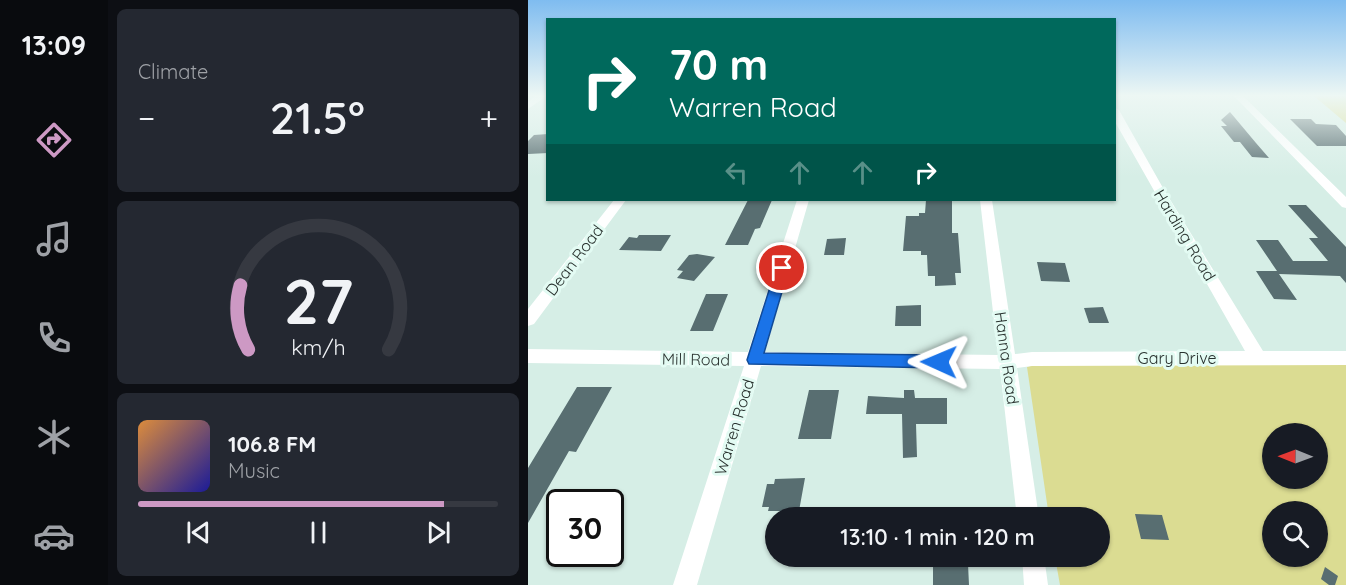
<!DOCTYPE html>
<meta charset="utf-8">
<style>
:root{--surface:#171b24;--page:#242831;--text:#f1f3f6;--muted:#9ea1a6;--line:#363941;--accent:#cd99c4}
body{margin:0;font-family:Quicksand,sans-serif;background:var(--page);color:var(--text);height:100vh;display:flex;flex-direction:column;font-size:22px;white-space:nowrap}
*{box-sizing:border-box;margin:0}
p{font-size:20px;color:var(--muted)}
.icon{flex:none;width:33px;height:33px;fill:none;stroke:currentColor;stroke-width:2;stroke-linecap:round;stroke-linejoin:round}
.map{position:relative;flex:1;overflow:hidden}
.drawer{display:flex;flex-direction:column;gap:9px;padding:9px;background:#0d0f14;width:420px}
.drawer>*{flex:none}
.guide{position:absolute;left:18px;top:18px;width:570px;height:183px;border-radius:0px;box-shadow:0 2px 4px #0004;background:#00695c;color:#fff;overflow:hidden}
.needle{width:39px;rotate:271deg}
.buttons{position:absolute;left:734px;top:423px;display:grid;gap:12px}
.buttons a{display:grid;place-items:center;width:66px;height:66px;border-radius:50%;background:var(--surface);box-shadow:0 2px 4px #0004;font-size:30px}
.speed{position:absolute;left:18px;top:489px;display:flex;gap:12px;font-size:30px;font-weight:700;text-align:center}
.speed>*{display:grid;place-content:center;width:78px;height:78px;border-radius:50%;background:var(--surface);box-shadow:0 2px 4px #0004;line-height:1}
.speed .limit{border:3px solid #111;border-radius:9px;background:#fff;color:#111}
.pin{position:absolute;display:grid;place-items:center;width:51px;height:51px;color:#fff;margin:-26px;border:3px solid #fff;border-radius:50%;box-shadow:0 2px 6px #0007}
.me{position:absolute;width:66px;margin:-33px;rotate:271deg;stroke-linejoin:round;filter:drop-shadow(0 0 4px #0008)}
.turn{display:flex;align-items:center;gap:21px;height:126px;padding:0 24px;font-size:27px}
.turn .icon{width:78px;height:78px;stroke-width:2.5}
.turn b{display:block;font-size:42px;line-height:51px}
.lanes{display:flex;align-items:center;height:57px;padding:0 24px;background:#0003;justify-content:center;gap:30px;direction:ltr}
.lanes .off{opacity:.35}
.big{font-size:45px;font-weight:600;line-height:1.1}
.drawer .card{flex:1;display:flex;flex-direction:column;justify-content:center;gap:9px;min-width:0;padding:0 21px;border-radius:9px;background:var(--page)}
.drawer .dial{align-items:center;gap:0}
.dial svg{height:156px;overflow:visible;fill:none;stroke:var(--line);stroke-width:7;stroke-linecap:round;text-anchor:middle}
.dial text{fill:var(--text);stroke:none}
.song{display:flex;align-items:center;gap:18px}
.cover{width:72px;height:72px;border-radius:9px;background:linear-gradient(135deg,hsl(30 70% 55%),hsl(240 70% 35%))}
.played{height:6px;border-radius:3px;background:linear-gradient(90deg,var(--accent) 85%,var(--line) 85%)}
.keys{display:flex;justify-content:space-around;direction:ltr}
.heat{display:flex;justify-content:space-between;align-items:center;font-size:33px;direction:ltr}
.trip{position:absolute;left:237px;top:507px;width:345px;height:60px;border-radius:30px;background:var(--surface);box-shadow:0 2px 4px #0004;font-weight:600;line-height:60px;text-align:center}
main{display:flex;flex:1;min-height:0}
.dock{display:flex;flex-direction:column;width:108px;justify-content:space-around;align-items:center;background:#090b0e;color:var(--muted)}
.dock .icon{width:42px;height:42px}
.dock .on{color:var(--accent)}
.dock b{font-size:27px;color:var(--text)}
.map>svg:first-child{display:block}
.green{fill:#dbdc92;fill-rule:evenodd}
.building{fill:#586e71}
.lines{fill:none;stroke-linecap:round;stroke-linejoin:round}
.minor{fill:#fff;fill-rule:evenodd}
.route{fill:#1a73e8;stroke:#114b97;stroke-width:1.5}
.labels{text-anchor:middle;stroke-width:6;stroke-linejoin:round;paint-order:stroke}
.street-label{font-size:16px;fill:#28312e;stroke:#e3fbf3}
</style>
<main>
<nav class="dock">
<b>13:09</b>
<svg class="icon on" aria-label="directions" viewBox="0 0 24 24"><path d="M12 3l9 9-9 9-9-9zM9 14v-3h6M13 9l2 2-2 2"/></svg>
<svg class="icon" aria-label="music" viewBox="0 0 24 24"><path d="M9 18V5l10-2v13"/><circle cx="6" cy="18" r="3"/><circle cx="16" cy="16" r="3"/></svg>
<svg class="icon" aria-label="phone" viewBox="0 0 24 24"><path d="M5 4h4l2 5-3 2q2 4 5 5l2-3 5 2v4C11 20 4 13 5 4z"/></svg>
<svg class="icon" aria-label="climate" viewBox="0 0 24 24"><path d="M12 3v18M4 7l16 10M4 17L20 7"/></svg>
<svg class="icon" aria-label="car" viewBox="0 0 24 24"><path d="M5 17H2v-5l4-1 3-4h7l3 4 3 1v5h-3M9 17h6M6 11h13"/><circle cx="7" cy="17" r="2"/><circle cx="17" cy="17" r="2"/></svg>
</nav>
<section class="drawer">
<div class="card"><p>Climate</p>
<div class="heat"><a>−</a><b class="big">21.5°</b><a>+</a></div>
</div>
<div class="card dial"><svg viewBox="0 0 100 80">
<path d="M14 69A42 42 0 1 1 86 69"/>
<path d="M14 69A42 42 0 0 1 10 36" stroke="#cd99c4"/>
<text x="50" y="56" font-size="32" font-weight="700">27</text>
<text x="50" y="72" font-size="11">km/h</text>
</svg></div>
<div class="card">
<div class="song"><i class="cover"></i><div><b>106.8 FM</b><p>Music</p></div></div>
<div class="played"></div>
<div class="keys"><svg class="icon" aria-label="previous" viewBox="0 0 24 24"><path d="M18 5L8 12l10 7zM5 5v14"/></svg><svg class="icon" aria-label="pause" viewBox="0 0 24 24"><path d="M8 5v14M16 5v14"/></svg><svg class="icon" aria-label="next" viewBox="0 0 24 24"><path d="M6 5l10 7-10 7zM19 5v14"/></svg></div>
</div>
</section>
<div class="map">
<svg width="818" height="585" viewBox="0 0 818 585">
<rect width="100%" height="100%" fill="#d6eee6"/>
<path class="green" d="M784,95H818V123L786,96Z
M818,363V585H532L527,557L572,556V518L521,517L499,367L509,364ZM744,434H789V478H744ZM744,512H789V556H744Z"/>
<path class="building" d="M702,112L728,143L741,158L724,157L712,142H706L693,126H699L693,120Z
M762,119H783L788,124L808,125L818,136V146H789Z
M20,134V153L0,154V141L6,135Z
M220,200H244L232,228L227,229L220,245H197Z
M398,200H424V233H430L433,273H427L428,285L407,286V276H400L399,255H393V251H375L378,216H391V213H397Z
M760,205H778L818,247V283L812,276L751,274L769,300L746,299L728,271H749L728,240H750L765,261H800L781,238H790Z
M111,235H143L133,251L91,250L101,237L109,238Z
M318,238L316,255H296L299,239Z
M169,254L187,257L166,281L149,278L155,271L149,270L161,255Z
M509,262L537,263L542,282L513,281Z
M178,294H200L185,331H162Z
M393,305V326H367L368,306Z
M575,307L581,323H561L556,308Z
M49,387H84L48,452L41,451L0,523V468Z
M281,390H311L303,439H270Z
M376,390H386L387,398H419V424H388L389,457L375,458L374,414H338L340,396L376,398Z
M277,478L271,511H240L241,507H234L239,484H246L247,479Z
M607,514L634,515L641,540L613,539Z
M405,564H440L441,585H405Z
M797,567L810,576L807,585H801L793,579Z"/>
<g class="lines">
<path class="minor" d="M9,95H20L0,109V102Z
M705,95H714L818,197V208L814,207Z
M586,107L591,110L635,188L735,351H818V365L504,366L489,368L511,518H489L472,369L233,366L169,585H145L216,366L0,363V349L220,352L269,200H281L237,352L470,355L452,200H464L487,354L504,352L717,351L586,120Z
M86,200H98L6,324L0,326V309Z
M494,556H516L520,585H496Z"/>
</g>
<linearGradient id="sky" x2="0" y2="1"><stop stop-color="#7fbcf0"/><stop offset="0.54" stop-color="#edf7f4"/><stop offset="1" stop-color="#edf7f4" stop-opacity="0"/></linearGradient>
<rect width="818" height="177" fill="url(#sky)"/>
<path class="route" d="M254,264L261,268L236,353L411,355L416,357L419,362L416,366L411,368L221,364L219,360L248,268Z"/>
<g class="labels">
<g class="street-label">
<text transform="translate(657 235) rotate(59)" y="6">Harding Road</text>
<text transform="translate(46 260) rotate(-53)" y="6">Dean Road</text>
<text transform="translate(479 358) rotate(82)" y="6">Hanna Road</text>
<text x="649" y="364">Gary Drive</text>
<text transform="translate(168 359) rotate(1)" y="6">Mill Road</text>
<text transform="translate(206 427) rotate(-73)" y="6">Warren Road</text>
</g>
</g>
</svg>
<div class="buttons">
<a><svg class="needle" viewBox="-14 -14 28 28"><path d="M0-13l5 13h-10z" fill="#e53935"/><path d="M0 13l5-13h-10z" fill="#9ea1a6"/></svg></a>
<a><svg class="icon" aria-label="search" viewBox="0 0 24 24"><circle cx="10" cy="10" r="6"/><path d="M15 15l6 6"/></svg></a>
</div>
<div class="speed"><div class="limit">30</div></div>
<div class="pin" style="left:254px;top:268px;background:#d93025"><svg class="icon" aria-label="arrive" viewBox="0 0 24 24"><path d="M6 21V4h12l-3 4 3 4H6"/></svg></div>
<svg class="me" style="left:411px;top:362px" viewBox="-20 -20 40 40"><path d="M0-17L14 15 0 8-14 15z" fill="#1a73e8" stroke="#fff" stroke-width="4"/></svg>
<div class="trip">13:10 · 1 min · 120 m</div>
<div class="guide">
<div class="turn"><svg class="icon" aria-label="right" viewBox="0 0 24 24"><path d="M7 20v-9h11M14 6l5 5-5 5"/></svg><div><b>70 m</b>Warren Road</div></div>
<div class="lanes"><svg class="icon off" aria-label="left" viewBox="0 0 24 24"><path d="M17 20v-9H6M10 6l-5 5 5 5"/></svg><svg class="icon off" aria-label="ahead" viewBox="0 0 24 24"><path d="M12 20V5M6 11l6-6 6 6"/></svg><svg class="icon off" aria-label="ahead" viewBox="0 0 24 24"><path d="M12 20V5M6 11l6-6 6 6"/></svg><svg class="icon" aria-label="right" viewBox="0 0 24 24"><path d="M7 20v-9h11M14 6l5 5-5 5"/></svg></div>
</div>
</div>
</main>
